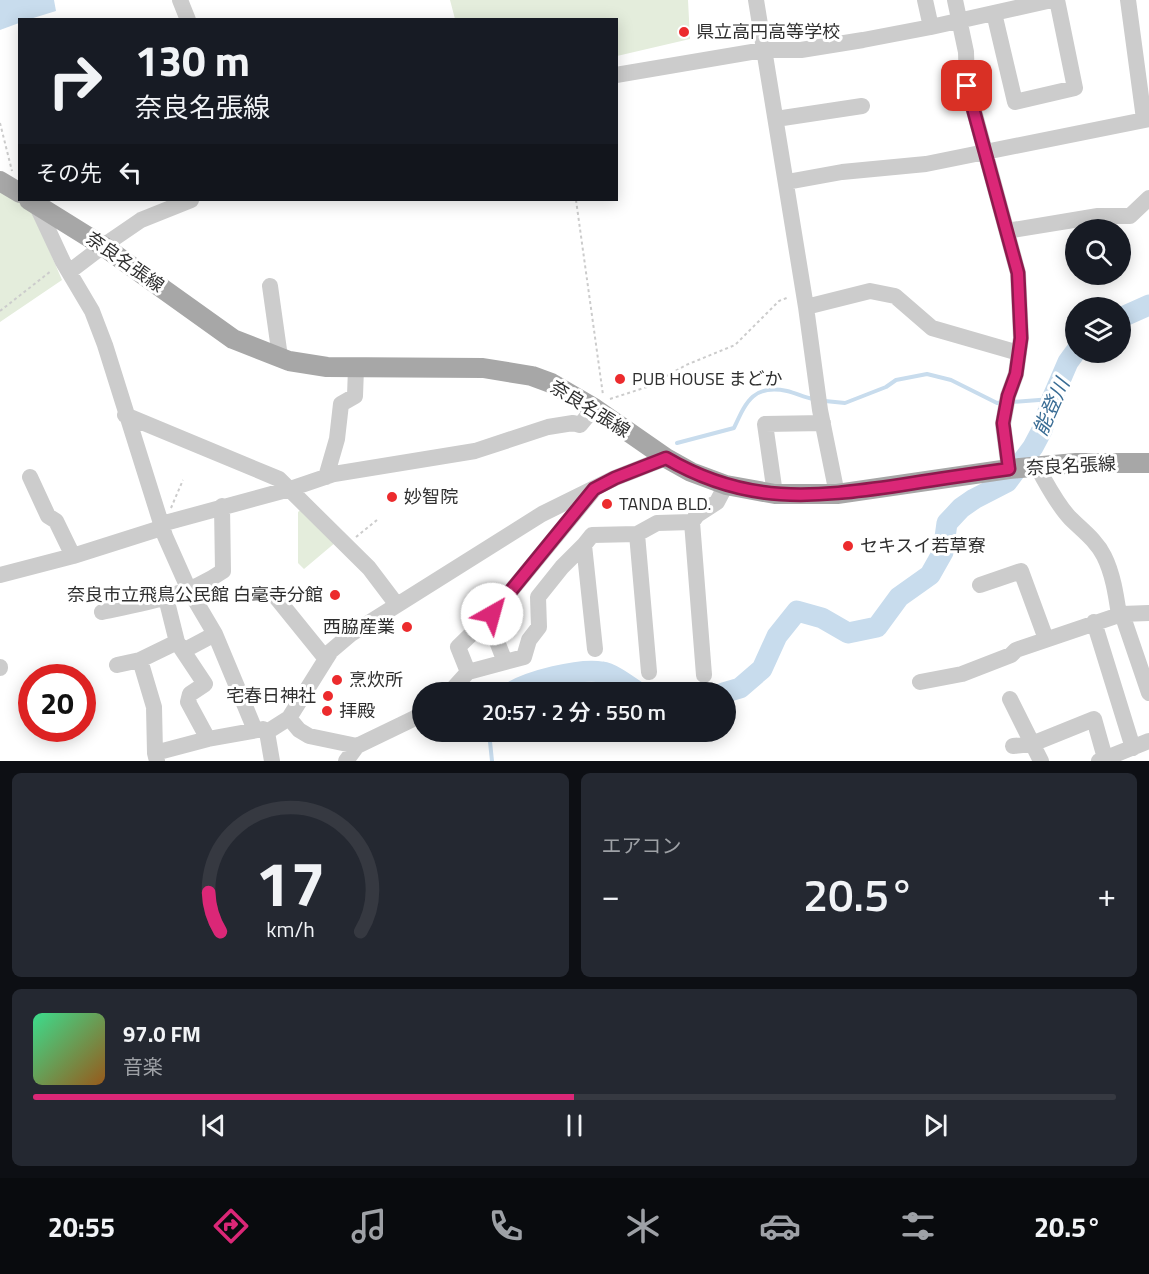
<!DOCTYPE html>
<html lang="ja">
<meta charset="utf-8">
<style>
:root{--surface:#171b24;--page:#242831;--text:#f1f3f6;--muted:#9ea1a6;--line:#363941;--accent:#db2777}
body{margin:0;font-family:"Titillium Web","Noto Sans JP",sans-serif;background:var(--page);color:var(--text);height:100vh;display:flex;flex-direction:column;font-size:22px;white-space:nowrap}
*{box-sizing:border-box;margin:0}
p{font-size:20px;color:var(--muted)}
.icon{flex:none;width:33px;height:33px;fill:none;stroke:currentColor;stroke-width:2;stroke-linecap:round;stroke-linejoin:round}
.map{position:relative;height:761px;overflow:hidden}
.sheet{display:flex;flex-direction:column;gap:12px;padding:12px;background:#0d0f14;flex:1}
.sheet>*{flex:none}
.banner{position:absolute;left:18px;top:18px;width:600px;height:183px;border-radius:0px;box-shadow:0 3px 15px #0003;background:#171b24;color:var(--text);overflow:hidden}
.fabs{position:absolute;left:1065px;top:219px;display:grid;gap:12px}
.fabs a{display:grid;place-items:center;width:66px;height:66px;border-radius:50%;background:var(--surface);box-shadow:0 3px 15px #0003;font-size:30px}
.speed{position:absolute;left:18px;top:664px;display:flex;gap:12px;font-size:30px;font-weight:700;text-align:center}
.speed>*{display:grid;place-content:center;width:78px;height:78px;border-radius:50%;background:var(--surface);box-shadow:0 3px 15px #0003;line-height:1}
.speed .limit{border:9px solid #d22;background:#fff;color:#111}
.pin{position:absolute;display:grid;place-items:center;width:51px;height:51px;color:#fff;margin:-26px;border-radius:12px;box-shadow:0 3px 9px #0006}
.me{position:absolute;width:66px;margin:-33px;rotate:38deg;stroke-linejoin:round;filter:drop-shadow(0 0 4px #0008)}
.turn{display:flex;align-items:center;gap:21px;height:126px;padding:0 18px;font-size:27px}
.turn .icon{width:78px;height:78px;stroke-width:2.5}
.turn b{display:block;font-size:42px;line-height:51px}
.then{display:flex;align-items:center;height:57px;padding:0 18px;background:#0003;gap:12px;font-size:22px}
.big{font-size:45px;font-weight:600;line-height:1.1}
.sheet .tile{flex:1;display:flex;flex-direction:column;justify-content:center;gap:9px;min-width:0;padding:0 21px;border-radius:9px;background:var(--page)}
.sheet .dial{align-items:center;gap:0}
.dial svg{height:156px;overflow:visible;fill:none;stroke:var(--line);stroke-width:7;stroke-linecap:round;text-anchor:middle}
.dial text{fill:var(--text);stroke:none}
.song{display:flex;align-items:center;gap:18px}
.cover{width:72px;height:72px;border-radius:9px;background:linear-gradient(135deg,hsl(150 70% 55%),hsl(30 70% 35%))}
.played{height:6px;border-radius:3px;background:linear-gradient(90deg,var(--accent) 50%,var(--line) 50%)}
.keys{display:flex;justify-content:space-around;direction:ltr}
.heat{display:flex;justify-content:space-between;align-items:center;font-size:33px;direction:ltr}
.sheet .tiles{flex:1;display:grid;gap:12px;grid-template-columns:1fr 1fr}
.tile:last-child{grid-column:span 2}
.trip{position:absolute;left:412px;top:682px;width:324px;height:60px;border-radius:30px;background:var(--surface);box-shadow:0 3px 15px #0003;font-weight:600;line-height:60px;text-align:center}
.menu{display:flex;height:96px;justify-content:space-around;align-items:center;background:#090b0e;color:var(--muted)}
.menu .icon{width:42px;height:42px}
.menu .active{color:var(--accent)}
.menu b{font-size:27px;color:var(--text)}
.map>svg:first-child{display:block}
.green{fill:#e4eddc}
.water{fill:#c8dced}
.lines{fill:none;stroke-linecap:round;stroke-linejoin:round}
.stream{stroke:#c8dced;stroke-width:4}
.river{stroke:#c8dced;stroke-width:21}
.path{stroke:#ccc;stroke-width:2;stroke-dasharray:3 3;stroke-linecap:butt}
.minor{stroke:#ccc;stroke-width:16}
.major{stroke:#a7a7a7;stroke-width:20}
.route-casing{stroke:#8e194d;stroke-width:15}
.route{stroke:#db2777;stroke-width:10}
.poi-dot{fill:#ec2b2d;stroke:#fff;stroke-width:2}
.labels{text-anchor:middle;stroke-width:6;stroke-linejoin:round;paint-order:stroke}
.poi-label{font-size:18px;fill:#2f2f2f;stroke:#fff;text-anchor:start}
.street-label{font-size:18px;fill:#2f2f2f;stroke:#fff}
.water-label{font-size:20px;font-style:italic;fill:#396c94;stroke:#fff}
</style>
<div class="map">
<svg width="1149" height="761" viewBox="0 0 1149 761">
<rect width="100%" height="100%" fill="#fff"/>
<path class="green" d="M450,0H688L690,39L617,56L616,20L455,19Z
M0,191L32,210L62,280L0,322Z
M303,508L336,542L304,569L298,563V512Z"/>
<path class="water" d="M0,0H54L56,11L30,19L20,20L19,23L0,30Z"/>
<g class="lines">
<path class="stream" d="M825,401L845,403L886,387L896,380L927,374L951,380L997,403L1003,402
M1011,402L1052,399
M677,443L734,428C746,402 753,384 787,391C796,393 805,398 814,399
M489,732L492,761"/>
<path class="river" d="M1120,318L1149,305
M510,693C529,681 579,668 602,672C612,673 630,687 639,693
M723,693L740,688L762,669L777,636L797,611L822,618L848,633L877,627L899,597L930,575L943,552L947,523L961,508L974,499L1007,482L1033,447L1042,430L1052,399L1068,362L1076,351"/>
<path class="path" d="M0,123L12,171
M576,200L603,395
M0,311L51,271
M610,399L647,387L686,365L735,345L779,301L789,297
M171,508L183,480
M356,537L377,520
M320,713H321"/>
<path class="minor" d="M180,0L188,20
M756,0L806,307L820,410L837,494
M925,0L931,27
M955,0L966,52L967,85L1018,273L1021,338L1016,374L1008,396L1003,424L1009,469
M1128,0L1144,119
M994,13L1015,102L1075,88L1057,0
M616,75L764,50H801L863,40L931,27L1052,0
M776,119L862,106
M787,182L842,172L926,164L1149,119
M36,204L63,262L92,311L105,345L165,536L189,590L215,634L255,730
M1007,231L1098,216H1130L1149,198
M69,272L103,246L141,220L191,200
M270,286L280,357
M806,307L870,291L895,296L932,328L1019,353
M125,415L279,479L369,568L397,605
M1037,467C1047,484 1056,503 1070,518C1082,530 1096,540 1104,556C1113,574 1116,595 1119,615
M30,477L48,516L56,521L73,556
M326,477L337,439L341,404L355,396L356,368
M775,494L765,424L823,423
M0,575L73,556L155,530L165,523L290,489L334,474L475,451L548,427L573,423L580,425L594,408
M980,585L1021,571L1046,639
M275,596L326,659
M166,598L177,642L205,684L190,694L188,702L208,739
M102,612C145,603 187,596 223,571L222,506
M1122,614L1149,693
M488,618L505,662
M1094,622L1133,748
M595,649L584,545L592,535L637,534
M183,651L215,634
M140,660L154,707L155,753L157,761
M117,665L140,660L177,642
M0,667V668
M468,672L458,647L492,614L593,491
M649,672L637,534L657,523L692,522
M704,675L692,522L697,515L717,502L726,485
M920,682L962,674L1011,655L1016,650L1122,614L1149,613
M449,693L468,672L524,657L529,640L539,627L538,597L562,567L584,545
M1010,699L1041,761
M289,718L299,730L309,736L357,746
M267,732L289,718L331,651L351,634L542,514L615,478L666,458
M1013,746L1032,744L1094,719L1105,758
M155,753L208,739L263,729L267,732L272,761
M346,761L357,746L415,718L423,712
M1099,761L1149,741"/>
<path class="major" d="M0,181L20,193
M29,200L103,246L233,339L289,361L327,367L483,368L532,376L551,383L594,408L666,458L691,472L726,485L775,494H837L1009,469L1076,463H1149"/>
</g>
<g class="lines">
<g class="route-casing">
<path id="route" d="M492,614L594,489L615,478L666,458C746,505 813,498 901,485C937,479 973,474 1009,469L1003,423L1008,396L1016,374L1021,338L1018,273L967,86"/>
</g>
<use href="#route" class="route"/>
</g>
<g class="poi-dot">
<circle cx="684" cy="32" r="6"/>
<circle cx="620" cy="379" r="6"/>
<circle cx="392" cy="497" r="6"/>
<circle cx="607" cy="504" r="6"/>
<circle cx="848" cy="546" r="6"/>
<circle cx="335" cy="595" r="6"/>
<circle cx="407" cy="627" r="6"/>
<circle cx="337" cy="680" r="6"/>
<circle cx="328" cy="696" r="6"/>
<circle cx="327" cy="711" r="6"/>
</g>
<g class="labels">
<g class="poi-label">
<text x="696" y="38">県立高円高等学校</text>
<text x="632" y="385">PUB HOUSE まどか</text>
<text x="404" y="503">妙智院</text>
<text x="619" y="510">TANDA BLD.</text>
<text x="860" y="552">セキスイ若草寮</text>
<text x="323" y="601" text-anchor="end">奈良市立飛鳥公民館 白毫寺分館</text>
<text x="395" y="633" text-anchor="end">西脇産業</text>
<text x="349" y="686">烹炊所</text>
<text x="316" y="702" text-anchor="end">宅春日神社</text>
<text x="339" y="717">拝殿</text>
</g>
<g class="street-label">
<text transform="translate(125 262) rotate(35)" y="6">奈良名張線</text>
<text transform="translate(590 409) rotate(32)" y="6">奈良名張線</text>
<text transform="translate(1071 466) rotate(-3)" y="6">奈良名張線</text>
</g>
<g class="water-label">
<text transform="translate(1051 407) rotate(-66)" y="7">能登川</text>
</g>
</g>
</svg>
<div class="fabs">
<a><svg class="icon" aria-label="search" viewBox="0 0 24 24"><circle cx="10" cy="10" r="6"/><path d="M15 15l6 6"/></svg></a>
<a><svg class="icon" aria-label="layers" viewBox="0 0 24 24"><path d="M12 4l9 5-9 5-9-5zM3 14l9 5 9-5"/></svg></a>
</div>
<div class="speed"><div class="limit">20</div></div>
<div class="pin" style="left:967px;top:86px;background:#d93025"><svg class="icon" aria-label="arrive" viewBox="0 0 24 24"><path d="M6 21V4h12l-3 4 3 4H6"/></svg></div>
<svg class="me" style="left:492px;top:614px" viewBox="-20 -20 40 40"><circle r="19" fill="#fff"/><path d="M0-13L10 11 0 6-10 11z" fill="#db2777"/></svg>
<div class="trip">20:57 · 2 分 · 550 m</div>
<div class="banner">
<div class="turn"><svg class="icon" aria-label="right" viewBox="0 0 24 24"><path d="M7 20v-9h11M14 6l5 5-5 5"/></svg><div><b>130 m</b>奈良名張線</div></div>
<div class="then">その先<svg class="icon" aria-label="left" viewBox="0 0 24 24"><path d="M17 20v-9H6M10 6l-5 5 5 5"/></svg></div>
</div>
</div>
<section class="sheet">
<div class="tiles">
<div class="tile dial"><svg viewBox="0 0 100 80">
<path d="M14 69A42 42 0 1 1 86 69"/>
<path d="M14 69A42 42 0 0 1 8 49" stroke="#db2777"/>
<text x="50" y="56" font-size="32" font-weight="700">17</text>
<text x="50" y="72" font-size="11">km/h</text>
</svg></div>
<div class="tile"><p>エアコン</p>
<div class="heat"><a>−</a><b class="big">20.5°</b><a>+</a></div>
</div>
<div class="tile">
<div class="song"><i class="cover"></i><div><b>97.0 FM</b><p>音楽</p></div></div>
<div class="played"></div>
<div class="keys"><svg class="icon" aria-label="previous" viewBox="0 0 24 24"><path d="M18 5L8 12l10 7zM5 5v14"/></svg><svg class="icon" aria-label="pause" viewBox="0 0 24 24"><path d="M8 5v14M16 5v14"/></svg><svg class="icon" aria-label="next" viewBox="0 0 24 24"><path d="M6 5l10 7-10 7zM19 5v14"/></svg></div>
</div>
</div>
</section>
<nav class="menu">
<b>20:55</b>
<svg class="icon active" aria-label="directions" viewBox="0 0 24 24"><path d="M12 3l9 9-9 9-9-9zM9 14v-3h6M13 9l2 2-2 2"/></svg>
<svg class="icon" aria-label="music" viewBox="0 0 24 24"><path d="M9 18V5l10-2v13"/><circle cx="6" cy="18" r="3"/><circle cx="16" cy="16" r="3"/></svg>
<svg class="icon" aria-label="phone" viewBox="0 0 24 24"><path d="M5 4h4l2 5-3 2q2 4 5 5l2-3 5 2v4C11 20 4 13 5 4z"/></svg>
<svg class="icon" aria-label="climate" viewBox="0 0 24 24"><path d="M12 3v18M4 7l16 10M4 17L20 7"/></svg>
<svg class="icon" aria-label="car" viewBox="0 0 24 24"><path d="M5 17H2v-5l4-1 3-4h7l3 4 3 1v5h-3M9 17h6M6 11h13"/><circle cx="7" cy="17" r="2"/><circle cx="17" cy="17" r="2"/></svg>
<svg class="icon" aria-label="filters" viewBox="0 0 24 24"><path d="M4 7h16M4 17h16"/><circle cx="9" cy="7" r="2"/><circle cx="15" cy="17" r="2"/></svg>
<b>20.5°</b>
</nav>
